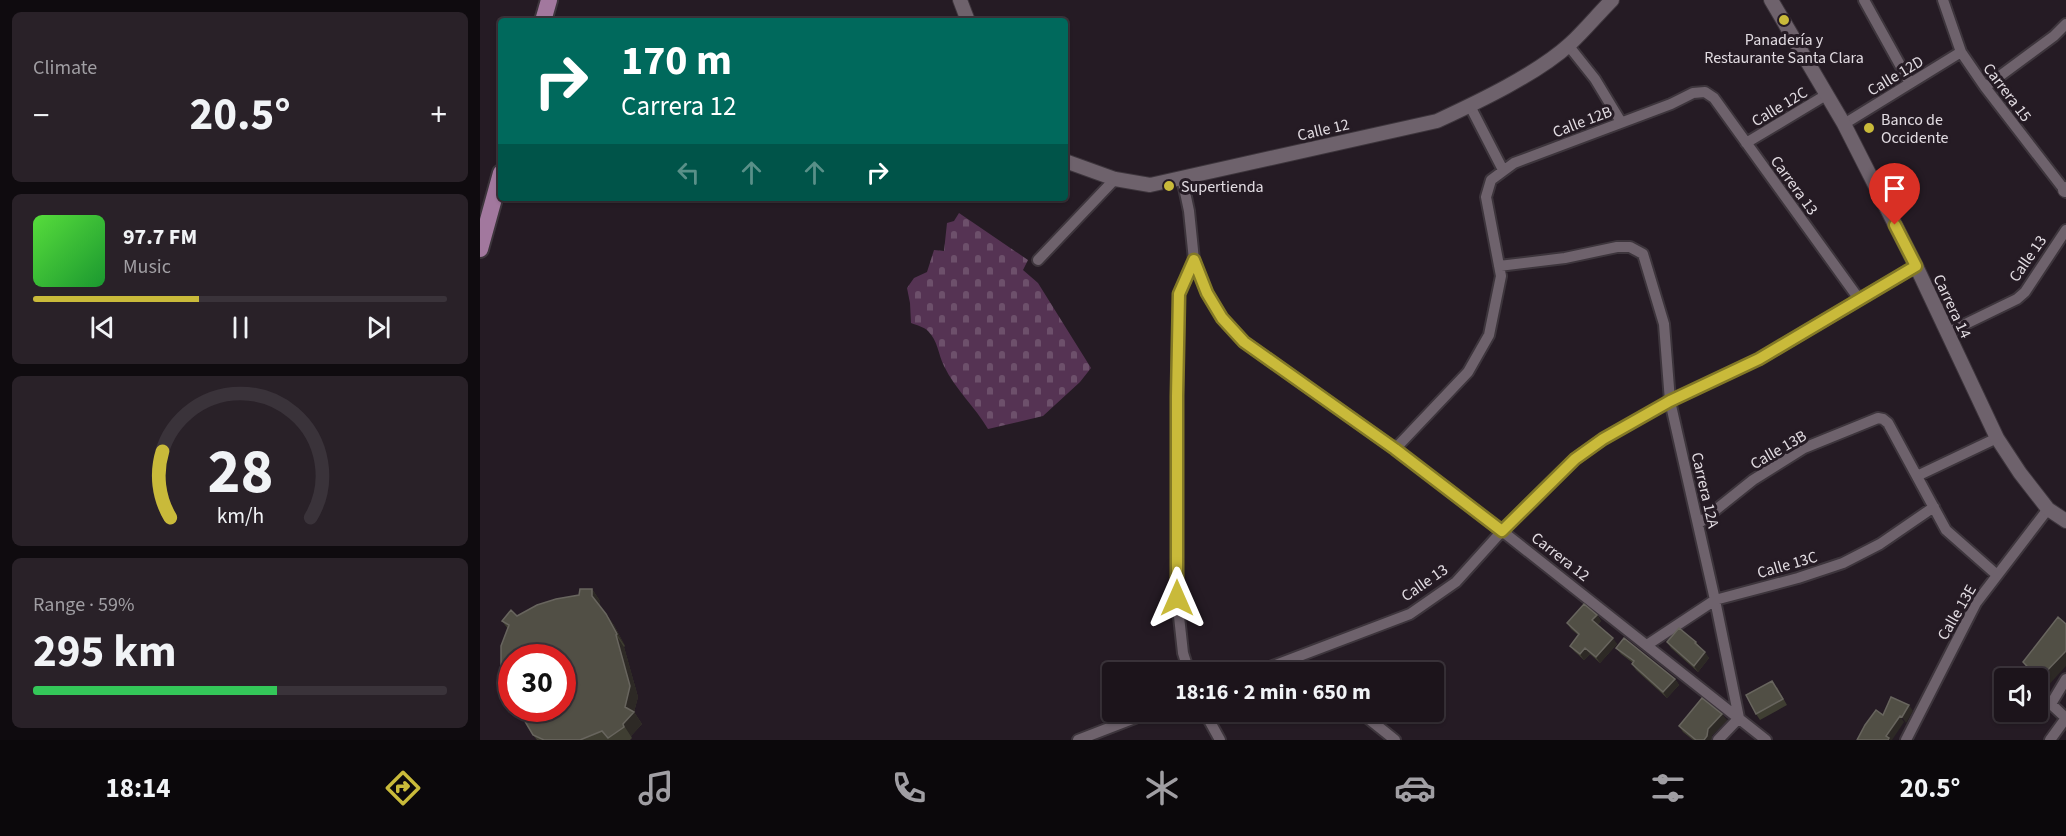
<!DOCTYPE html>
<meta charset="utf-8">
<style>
:root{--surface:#1c141b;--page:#292128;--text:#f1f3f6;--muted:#a09ea3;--line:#3a333a;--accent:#c9ba3a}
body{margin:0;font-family:"Source Sans 3",sans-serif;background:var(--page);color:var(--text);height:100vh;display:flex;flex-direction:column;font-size:22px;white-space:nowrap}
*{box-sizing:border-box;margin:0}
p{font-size:20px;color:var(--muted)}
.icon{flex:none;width:33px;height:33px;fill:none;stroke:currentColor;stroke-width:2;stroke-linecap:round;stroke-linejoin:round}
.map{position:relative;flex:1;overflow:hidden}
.drawer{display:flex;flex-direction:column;gap:12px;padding:12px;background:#0f0b0f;width:480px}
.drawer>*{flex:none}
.top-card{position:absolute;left:18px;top:18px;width:570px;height:183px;border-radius:6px;box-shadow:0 2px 4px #0004,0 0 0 2px var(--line);background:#00695c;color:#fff;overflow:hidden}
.controls{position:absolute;left:1514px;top:668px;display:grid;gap:12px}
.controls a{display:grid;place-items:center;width:54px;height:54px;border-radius:6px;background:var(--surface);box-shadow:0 2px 4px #0004,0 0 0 2px var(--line);font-size:30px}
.speed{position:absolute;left:18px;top:644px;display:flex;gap:12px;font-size:30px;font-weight:700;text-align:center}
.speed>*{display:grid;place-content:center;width:78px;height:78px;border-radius:50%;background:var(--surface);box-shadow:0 2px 4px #0004,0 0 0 2px var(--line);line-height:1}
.speed .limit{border:9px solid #d22;background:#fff;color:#111}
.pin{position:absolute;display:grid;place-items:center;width:51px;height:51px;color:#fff;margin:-62px -26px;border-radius:50% 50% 50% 0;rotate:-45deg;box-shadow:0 0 6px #0007}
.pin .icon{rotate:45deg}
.me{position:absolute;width:66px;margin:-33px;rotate:0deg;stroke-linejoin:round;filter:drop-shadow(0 0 4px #0008)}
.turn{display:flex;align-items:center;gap:21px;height:126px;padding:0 24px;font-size:27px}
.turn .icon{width:78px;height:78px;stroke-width:2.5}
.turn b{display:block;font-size:42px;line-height:51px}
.lanes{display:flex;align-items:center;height:57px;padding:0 24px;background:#0003;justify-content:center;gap:30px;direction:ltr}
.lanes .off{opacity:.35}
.big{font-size:45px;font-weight:700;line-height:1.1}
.drawer .widget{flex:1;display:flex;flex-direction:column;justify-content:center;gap:9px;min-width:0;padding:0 21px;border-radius:9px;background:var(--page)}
.drawer .dial{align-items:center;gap:0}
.dial svg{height:156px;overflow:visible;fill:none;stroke:var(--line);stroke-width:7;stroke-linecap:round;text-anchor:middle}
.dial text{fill:var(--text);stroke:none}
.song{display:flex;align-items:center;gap:18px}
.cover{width:72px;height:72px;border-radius:9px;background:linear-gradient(135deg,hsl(110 70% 55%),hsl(130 70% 35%))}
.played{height:6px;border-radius:3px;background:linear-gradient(90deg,var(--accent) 40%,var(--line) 40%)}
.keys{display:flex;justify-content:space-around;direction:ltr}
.heat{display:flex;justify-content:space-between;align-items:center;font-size:33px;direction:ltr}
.charge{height:9px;border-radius:4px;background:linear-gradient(90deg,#34c759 59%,var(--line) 0)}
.trip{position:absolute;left:622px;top:662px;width:342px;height:60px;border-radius:6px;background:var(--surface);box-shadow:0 2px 4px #0004,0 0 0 2px var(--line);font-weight:700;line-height:60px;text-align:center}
.menu{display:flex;height:96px;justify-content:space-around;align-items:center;background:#0b080b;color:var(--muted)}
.menu .icon{width:42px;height:42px}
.menu .on{color:var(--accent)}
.menu b{font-size:27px;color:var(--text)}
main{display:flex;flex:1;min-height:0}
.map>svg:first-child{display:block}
.cemetery{fill:url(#cemetery-stones)}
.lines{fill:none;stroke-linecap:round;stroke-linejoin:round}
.street-casing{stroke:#3d353c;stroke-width:14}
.secondary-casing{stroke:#3d353c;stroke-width:16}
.primary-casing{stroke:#3d353c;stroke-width:20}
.street{stroke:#6e626c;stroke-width:10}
.secondary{stroke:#6e626c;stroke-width:14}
.primary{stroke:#a2789e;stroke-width:16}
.wall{fill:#3f3e32}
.shaded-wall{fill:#2d2925}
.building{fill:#514f45;stroke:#68655e;stroke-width:1.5}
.route-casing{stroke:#837926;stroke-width:15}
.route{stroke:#c9ba3a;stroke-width:10}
.poi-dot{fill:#c9ba3a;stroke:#251b24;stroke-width:2}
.labels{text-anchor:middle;stroke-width:6;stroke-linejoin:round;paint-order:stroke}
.poi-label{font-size:16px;fill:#e2dce2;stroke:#251b24;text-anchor:start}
.street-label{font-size:16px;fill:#e2dce2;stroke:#251b24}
</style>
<main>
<section class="drawer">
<div class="widget"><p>Climate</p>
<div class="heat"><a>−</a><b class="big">20.5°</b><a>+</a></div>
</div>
<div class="widget">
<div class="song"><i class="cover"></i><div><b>97.7 FM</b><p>Music</p></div></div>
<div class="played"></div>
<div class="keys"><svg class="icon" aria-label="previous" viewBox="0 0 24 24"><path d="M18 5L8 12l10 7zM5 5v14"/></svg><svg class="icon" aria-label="pause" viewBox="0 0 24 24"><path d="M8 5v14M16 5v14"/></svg><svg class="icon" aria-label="next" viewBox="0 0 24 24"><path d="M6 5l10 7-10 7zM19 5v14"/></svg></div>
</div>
<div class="widget dial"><svg viewBox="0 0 100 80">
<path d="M14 69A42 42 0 1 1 86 69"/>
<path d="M14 69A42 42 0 0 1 10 35" stroke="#c9ba3a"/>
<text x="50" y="56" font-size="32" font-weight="700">28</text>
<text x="50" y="72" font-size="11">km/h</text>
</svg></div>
<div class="widget"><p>Range · 59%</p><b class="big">295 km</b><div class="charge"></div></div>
</section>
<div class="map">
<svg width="1586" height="740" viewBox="0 0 1586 740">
<defs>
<pattern id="cemetery-stones" width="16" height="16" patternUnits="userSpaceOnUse" patternTransform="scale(1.5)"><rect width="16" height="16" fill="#553353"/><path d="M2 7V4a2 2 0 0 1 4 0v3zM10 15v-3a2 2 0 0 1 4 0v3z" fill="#6d506b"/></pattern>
</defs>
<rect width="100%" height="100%" fill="#251b24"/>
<path class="cemetery" d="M479,213L548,260L543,270L558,283L611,368L600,382L563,416L508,429C495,407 475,389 464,366C458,354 458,341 448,331C444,327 436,325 431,323L430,303L427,288L434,278L447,272L454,250L464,251L467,223L474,221Z"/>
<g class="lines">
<g class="street-casing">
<path id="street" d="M1384,0L1430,83
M1463,0L1481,52L1505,87L1586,192
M1088,45L1115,79L1141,122
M1505,87L1574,36L1586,24
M990,106L1023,170
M1364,124L1481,52
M1266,143L1346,95
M702,178L709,211L714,260L727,293L742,318L764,342L915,449L1022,531L1286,740
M558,260L635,179
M1019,266L1085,258L1137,247H1150L1163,254L1184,324L1190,401L1235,600L1259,718L1238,740
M1467,333L1537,299L1545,292L1586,230
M915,449L988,372L1009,335L1021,276L1006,197L1011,180L1034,163L1191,104L1213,93L1225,92L1234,98L1379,299
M1437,476L1517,438
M1218,524L1273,480L1324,448L1398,418L1403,419L1408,423L1466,530L1517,575
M1167,645L1235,600L1318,578L1363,563L1400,544L1454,507
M709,672L703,653L697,598V396L699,294L714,260
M777,672L930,614L976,582L1022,531L1067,486L1095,459L1123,439L1190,401L1279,359L1436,266
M1586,679L1571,704L1586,718
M724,711L740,740
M879,711L915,740
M598,740L673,711
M1426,740L1496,603L1568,509
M1570,740L1586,718"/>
</g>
<g class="secondary-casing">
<path id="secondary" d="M480,0L488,21
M1291,0L1364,124L1436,266L1517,438L1540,473L1568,509L1586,521
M585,161L635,179L670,185L957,121C998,102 1057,74 1090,44C1105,30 1118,14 1132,0
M1585,190L1586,189"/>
</g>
<g class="primary-casing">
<path id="primary" d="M63,21L69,0
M0,249L21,173"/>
</g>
<use href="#street" class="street"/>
<use href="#secondary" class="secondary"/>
<use href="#primary" class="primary"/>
</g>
<path class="wall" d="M112,589L120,601V606L134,625L145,646L144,647L158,697L154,712L162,724L151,736L152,738L150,740H57L53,735L28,629L22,621L99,595Z
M1117,615L1121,621L1117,625L1137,644L1120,663L1110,654L1104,660L1094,651L1090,646L1098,635L1091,629L1087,623Z
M1578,617L1566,688L1549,670L1543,662Z
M1187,642H1216L1229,658L1218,672L1191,648Z
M1136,648L1195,679L1199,685L1187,698L1156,670L1152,664L1153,663L1141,654Z
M1297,687L1307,705L1280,720L1276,714Z
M1247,720L1232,735L1231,740H1213L1203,732L1199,726Z"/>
<path class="shaded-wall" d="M112,589L120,601V608L112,596Z
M126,614L134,625L145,646L137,634Z
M1117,615L1121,621L1116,626L1112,620Z
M136,635L144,647L158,697L154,712L162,724L151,736L152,738L143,724L145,707Z
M1133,638L1137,644L1120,663L1116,657Z
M1105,648L1110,654L1104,660L1100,654Z
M1586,651V666L1566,688L1559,679Z
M1225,652L1229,658L1218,672L1214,666Z
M1195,679L1199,685L1187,698L1183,692Z
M1429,705L1433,711L1426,723L1422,717Z
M1242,714L1247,720L1232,735L1231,740H1224L1228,729Z
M1420,716L1424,722L1412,740H1408L1406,736Z"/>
<path class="building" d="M100,589H112V596L126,614L137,634L136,635L150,686L145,707L154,712L143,724L144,727L128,738L122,731L100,740H64L53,735L37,708H82V657H32V697L21,675V646L29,625L22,621L31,610L37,616L57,605L76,599L99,595Z
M1104,604L1117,615L1112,620L1133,638L1116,657L1105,648L1100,654L1090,646L1099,634L1087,623Z
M1578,617L1586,624V651L1559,679L1543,662Z
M1199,628L1216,642L1215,643L1225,652L1214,666L1187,642Z
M1144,638L1195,679L1183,692L1152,664L1154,661L1136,648Z
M1292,681L1303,699L1276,714L1266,695Z
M1411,697L1429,705L1422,717L1420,716L1406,736L1409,738L1408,740H1377L1385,725L1396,710L1403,715Z
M1222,698L1242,714L1228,729L1227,736L1224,740H1216L1199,726Z"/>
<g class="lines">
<g class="route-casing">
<path id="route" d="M697,598V396L699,294L714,260L727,293L742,318L764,342L915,449L1022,531L1095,459L1123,439L1190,401L1279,359L1436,266L1415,225"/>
</g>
<use href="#route" class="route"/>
</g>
<g class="poi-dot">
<circle cx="1304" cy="20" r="6"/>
<circle cx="1389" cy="128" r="6"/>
<circle cx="689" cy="186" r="6"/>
</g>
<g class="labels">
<g class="poi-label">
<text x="1304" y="45" text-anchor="middle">Panadería y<tspan x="1304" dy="18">Restaurante Santa Clara</tspan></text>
<text x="1401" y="125">Banco de<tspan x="1401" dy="18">Occidente</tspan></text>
<text x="701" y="192">Supertienda</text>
</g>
<g class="street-label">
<text transform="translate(1415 75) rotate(-31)" y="6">Calle 12D</text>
<text transform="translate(1528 92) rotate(53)" y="6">Carrera 15</text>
<text transform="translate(1299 106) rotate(-31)" y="6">Calle 12C</text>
<text transform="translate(1102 121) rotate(-21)" y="6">Calle 12B</text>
<text transform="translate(843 129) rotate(-13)" y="6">Calle 12</text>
<text transform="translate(1315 185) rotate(54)" y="6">Carrera 13</text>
<text transform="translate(1547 258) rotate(-55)" y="6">Calle 13</text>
<text transform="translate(1473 306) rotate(65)" y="6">Carrera 14</text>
<text transform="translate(1298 449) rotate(-30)" y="6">Calle 13B</text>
<text transform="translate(1226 490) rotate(77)" y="6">Carrera 12A</text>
<text transform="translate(1081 556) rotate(38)" y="6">Carrera 12</text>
<text transform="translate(1307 564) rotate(-16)" y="6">Calle 13C</text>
<text transform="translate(944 582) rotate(-35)" y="6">Calle 13</text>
<text transform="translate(1476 612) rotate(-60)" y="6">Calle 13E</text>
</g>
</g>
</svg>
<div class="controls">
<a><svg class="icon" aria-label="sound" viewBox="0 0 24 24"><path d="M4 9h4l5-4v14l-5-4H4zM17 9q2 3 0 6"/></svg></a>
</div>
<div class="speed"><div class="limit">30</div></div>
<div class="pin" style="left:1415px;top:225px;background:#d93025"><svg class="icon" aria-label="arrive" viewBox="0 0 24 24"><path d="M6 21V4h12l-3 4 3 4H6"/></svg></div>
<svg class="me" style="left:697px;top:598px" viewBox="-20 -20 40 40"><path d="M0-17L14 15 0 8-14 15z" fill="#c9ba3a" stroke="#fff" stroke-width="4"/></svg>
<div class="trip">18:16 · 2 min · 650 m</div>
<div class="top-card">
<div class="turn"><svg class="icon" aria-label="right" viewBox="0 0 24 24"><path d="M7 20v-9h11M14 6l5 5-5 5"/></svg><div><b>170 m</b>Carrera 12</div></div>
<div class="lanes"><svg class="icon off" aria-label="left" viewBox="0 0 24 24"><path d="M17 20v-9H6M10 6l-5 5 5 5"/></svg><svg class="icon off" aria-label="ahead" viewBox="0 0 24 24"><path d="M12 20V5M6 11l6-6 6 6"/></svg><svg class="icon off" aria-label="ahead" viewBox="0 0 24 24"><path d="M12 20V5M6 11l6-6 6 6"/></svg><svg class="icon" aria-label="right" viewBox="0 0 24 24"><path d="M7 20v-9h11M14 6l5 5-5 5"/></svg></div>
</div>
</div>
</main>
<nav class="menu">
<b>18:14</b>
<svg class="icon on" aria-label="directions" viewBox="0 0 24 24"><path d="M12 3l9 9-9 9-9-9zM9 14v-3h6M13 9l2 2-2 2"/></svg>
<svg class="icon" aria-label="music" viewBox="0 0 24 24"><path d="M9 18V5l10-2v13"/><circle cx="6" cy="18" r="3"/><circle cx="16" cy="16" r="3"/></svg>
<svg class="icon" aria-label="phone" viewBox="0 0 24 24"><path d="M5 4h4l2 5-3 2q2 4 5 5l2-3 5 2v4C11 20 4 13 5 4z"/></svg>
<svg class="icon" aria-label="climate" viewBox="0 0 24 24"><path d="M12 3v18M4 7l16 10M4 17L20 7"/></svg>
<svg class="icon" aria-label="car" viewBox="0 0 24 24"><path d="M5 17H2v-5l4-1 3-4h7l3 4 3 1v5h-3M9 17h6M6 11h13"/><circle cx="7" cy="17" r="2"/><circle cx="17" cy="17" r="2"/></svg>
<svg class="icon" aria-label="filters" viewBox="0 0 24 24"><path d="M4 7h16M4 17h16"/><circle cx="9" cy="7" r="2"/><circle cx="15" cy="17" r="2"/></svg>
<b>20.5°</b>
</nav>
